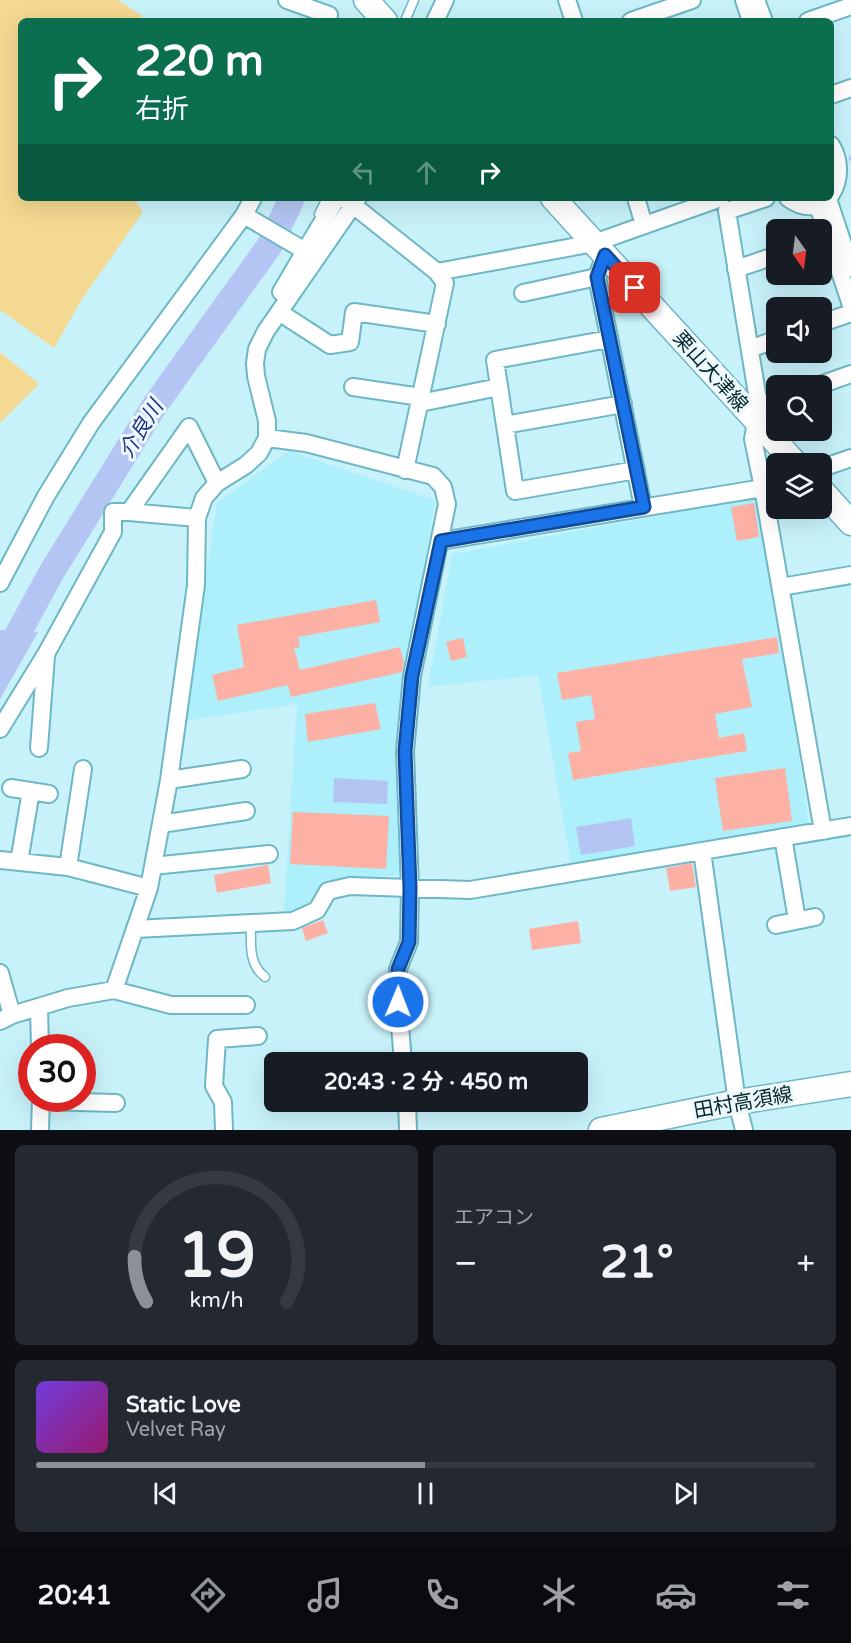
<!DOCTYPE html>
<html lang="ja">
<meta charset="utf-8">
<style>
:root{--surface:#171b24;--page:#242831;--text:#f1f3f6;--muted:#9ea1a6;--line:#363941;--accent:#8c9099}
body{margin:0;font-family:"Varela Round","Noto Sans JP",sans-serif;background:var(--page);color:var(--text);height:100vh;display:flex;flex-direction:column;font-size:22px;white-space:nowrap}
*{box-sizing:border-box;margin:0}
p{font-size:20px;color:var(--muted)}
.icon{flex:none;width:33px;height:33px;fill:none;stroke:currentColor;stroke-width:2;stroke-linecap:round;stroke-linejoin:round}
.map{position:relative;height:1130px;overflow:hidden}
.details{display:flex;flex-direction:column;gap:15px;padding:15px;background:#0d0f14;flex:1}
.details>*{flex:none}
.hud{position:absolute;left:18px;top:18px;width:816px;height:183px;border-radius:9px;box-shadow:0 6px 24px #0002;background:#0b6e4f;color:#fff;overflow:hidden}
.needle{width:39px;rotate:166deg}
.tools{position:absolute;left:766px;top:219px;display:grid;gap:12px}
.tools a{display:grid;place-items:center;width:66px;height:66px;border-radius:9px;background:var(--surface);box-shadow:0 6px 24px #0002;font-size:30px}
.speed{position:absolute;left:18px;top:1034px;display:flex;gap:12px;font-size:30px;font-weight:700;text-align:center}
.speed>*{display:grid;place-content:center;width:78px;height:78px;border-radius:50%;background:var(--surface);box-shadow:0 6px 24px #0002;line-height:1}
.speed .limit{border:9px solid #d22;background:#fff;color:#111}
.pin{position:absolute;display:grid;place-items:center;width:51px;height:51px;color:#fff;margin:-26px;border-radius:12px;box-shadow:0 3px 9px #0006}
.me{position:absolute;width:66px;margin:-33px;rotate:1deg;stroke-linejoin:round;filter:drop-shadow(0 0 4px #0008)}
.turn{display:flex;align-items:center;gap:21px;height:126px;padding:0 18px;font-size:27px}
.turn .icon{width:78px;height:78px;stroke-width:2.5}
.turn b{display:block;font-size:42px;line-height:51px}
.lanes{display:flex;align-items:center;height:57px;padding:0 18px;background:#0003;justify-content:center;gap:30px;direction:ltr}
.lanes .off{opacity:.35}
.big{font-size:45px;font-weight:700;line-height:1.1}
.details .widget{flex:1;display:flex;flex-direction:column;justify-content:center;gap:9px;min-width:0;padding:0 21px;border-radius:9px;background:var(--page)}
.details .dial{align-items:center;gap:0}
.dial svg{height:156px;overflow:visible;fill:none;stroke:var(--line);stroke-width:7;stroke-linecap:round;text-anchor:middle}
.dial text{fill:var(--text);stroke:none}
.song{display:flex;align-items:center;gap:18px}
.cover{width:72px;height:72px;border-radius:9px;background:linear-gradient(135deg,hsl(260 70% 55%),hsl(320 70% 35%))}
.played{height:6px;border-radius:3px;background:linear-gradient(90deg,var(--accent) 50%,var(--line) 50%)}
.keys{display:flex;justify-content:space-around;direction:ltr}
.heat{display:flex;justify-content:space-between;align-items:center;font-size:33px;direction:ltr}
.details .tiles{flex:1;display:grid;gap:15px;grid-template-columns:1fr 1fr}
.widget:last-child{grid-column:span 2}
.trip{position:absolute;left:264px;top:1052px;width:324px;height:60px;border-radius:9px;background:var(--surface);box-shadow:0 6px 24px #0002;font-weight:700;line-height:60px;text-align:center}
.tabs{display:flex;height:96px;justify-content:space-around;align-items:center;background:#090b0e;color:var(--muted)}
.tabs .icon{width:42px;height:42px}
.tabs .active{color:var(--accent)}
.tabs b{font-size:27px;color:var(--text)}
.map>svg:first-child{display:block}
.built{fill:#adeffb}
.green{fill:#f4d992}
.water{fill:#b5c5f3}
.lines{fill:none;stroke-linecap:round;stroke-linejoin:round}
.stream{stroke:#b5c5f3;stroke-width:4.5}
.river{stroke:#b5c5f3;stroke-width:26}
.building{fill:#fdb1a4}
.service-casing{stroke:#6eb7c4;stroke-width:11}
.minor-casing{stroke:#6eb7c4;stroke-width:20}
.secondary-casing{stroke:#6eb7c4;stroke-width:27}
.service{stroke:#fff;stroke-width:8}
.minor{stroke:#fff;stroke-width:16}
.secondary{stroke:#fff;stroke-width:24}
.route-casing{stroke:#114b97;stroke-width:15}
.route{stroke:#1a73e8;stroke-width:10}
.labels{text-anchor:middle;stroke-width:6;stroke-linejoin:round;paint-order:stroke}
.street-label{font-size:20px;fill:#042429;stroke:#ecf9fc}
.water-label{font-size:21px;font-style:italic;fill:#213186;stroke:#ecf9fc}
</style>
<div class="map">
<svg width="851" height="1130" viewBox="0 0 851 1130">
<rect width="100%" height="100%" fill="#c8f2fa"/>
<path class="built" d="M289,451L435,500L399,725L404,875L323,881L312,910L284,914L297,704L184,721L217,503Z
M761,497L809,824L571,864L538,675L428,687L452,554Z"/>
<path class="green" d="M0,0H118L142,16V21H21V198H134L143,212L82,299L54,348L0,310Z
M0,352L39,384L0,423Z"/>
<path class="water" d="M0,630L38,632L0,699Z
M334,778L388,781L387,804L333,802Z
M631,818L635,846L581,855L576,827Z"/>
<g class="lines">
<path class="stream" d="M851,159V158
M720,215L718,205L740,198"/>
<path class="river" d="M0,667L51,573L155,405L270,245L292,198"/>
</g>
<path class="building" d="M754,503L759,537L737,541L731,507Z
M376,600L380,622L298,637L300,647L294,648L300,670L400,647L404,663L402,672L291,697L288,685L218,701L212,675L244,667L237,625Z
M777,637L779,653L742,659L752,707L715,714L719,738L744,733L747,751L573,780L568,753L581,751L576,722L595,719L591,695L562,700L557,673Z
M463,638L467,657L451,661L446,642Z
M375,703L381,729L308,742L305,714Z
M785,768L792,821L723,831L715,778Z
M293,812L389,816L386,869L290,864Z
M692,863L696,887L670,891L666,868Z
M268,865L271,883L217,893L214,875Z
M323,920L328,933L306,941L302,928Z
M578,921L581,943L532,950L529,929Z"/>
<g class="lines">
<g class="service-casing">
<path id="service" d="M405,21L414,0
M319,214L327,198
M251,923C251,943 248,964 265,977"/>
</g>
<g class="minor-casing">
<path id="minor" d="M287,0L329,15L327,21
M567,0L574,21
M744,0L751,21
M756,0L764,21
M435,21L445,0
M631,21L692,0
M808,21L851,6
M831,95L851,88
M342,198L353,205L437,272L445,283L405,470
M636,198L644,225
M766,198L727,211L759,406L753,439L763,488L823,831
M788,198C826,226 851,177 831,145
M829,202L851,268
M818,206L851,305
M244,215L305,251L337,198
M605,255L597,277L643,507
M736,269L777,255
M437,272L594,243L721,198
M281,292L305,251
M523,293L597,277
M279,312L330,345L350,342L354,312L437,324
M822,323L851,313
M609,339L495,360L515,491L636,470
M750,349L777,339
M817,386L851,374
M353,387L421,397
M420,403L499,387
M759,406L777,400
M505,425L623,404
M267,438L306,443L433,476L443,487L447,504L412,676L405,751L410,888L409,942L398,969V1002L403,1062
M822,468L851,458
M129,512L197,518
M441,541L763,488
M0,583L46,496L91,423L244,215L253,198
M781,587L851,575
M0,729L46,654L113,532V512H129L189,427L217,483
M39,748L46,656
M169,780L242,769
M11,788L49,794
M161,824L246,811
M783,837L797,920
M702,851L737,1102L744,1130
M0,860L68,867L149,888
M19,862L31,791
M153,866L269,854
M68,867L83,769
M776,925L815,917
M135,929L293,921L317,910L328,891L350,886L470,890L851,826
M0,973L12,1015
M114,990L149,888L169,780L196,585L197,518L204,498L217,483L246,465L259,453L267,438V421L256,376L255,363L257,349L266,331L358,198
M39,1008L40,1047
M0,1021L12,1015L68,998L114,990L171,1005H246
M41,1101L116,1103
M407,1101L408,1130
M40,1130L41,1098
M224,1130L223,1102L214,1086L217,1039L258,1036"/>
</g>
<g class="secondary-casing">
<path id="secondary" d="M366,0L385,21
M553,198L796,464
M822,491L851,523
M601,1130L737,1102L851,1084"/>
</g>
<use href="#service" class="service"/>
<use href="#minor" class="minor"/>
<use href="#secondary" class="secondary"/>
</g>
<g class="lines">
<g class="route-casing">
<path id="route" d="M398,1002V969L409,942L410,888L405,751L412,676L441,541L644,507L597,277L605,255L635,288"/>
</g>
<use href="#route" class="route"/>
</g>
<g class="labels">
<g class="street-label">
<text transform="translate(711 371) rotate(48)" y="7">栗山大津線</text>
<text transform="translate(743 1102) rotate(-10)" y="7">田村高須線</text>
</g>
<g class="water-label">
<text transform="translate(141 429) rotate(-58)" y="7">介良川</text>
</g>
</g>
</svg>
<div class="tools">
<a><svg class="needle" viewBox="-14 -14 28 28"><path d="M0-13l5 13h-10z" fill="#e53935"/><path d="M0 13l5-13h-10z" fill="#9ea1a6"/></svg></a>
<a><svg class="icon" aria-label="sound" viewBox="0 0 24 24"><path d="M4 9h4l5-4v14l-5-4H4zM17 9q2 3 0 6"/></svg></a>
<a><svg class="icon" aria-label="search" viewBox="0 0 24 24"><circle cx="10" cy="10" r="6"/><path d="M15 15l6 6"/></svg></a>
<a><svg class="icon" aria-label="layers" viewBox="0 0 24 24"><path d="M12 4l9 5-9 5-9-5zM3 14l9 5 9-5"/></svg></a>
</div>
<div class="speed"><div class="limit">30</div></div>
<div class="pin" style="left:635px;top:288px;background:#d93025"><svg class="icon" aria-label="arrive" viewBox="0 0 24 24"><path d="M6 21V4h12l-3 4 3 4H6"/></svg></div>
<svg class="me" style="left:398px;top:1002px" viewBox="-20 -20 40 40"><circle r="17" fill="#1a73e8" stroke="#fff" stroke-width="3"/><path d="M0-11L8 9 0 5-8 9z" fill="#fff"/></svg>
<div class="trip">20:43 · 2 分 · 450 m</div>
<div class="hud">
<div class="turn"><svg class="icon" aria-label="right" viewBox="0 0 24 24"><path d="M7 20v-9h11M14 6l5 5-5 5"/></svg><div><b>220 m</b>右折</div></div>
<div class="lanes"><svg class="icon off" aria-label="left" viewBox="0 0 24 24"><path d="M17 20v-9H6M10 6l-5 5 5 5"/></svg><svg class="icon off" aria-label="ahead" viewBox="0 0 24 24"><path d="M12 20V5M6 11l6-6 6 6"/></svg><svg class="icon" aria-label="right" viewBox="0 0 24 24"><path d="M7 20v-9h11M14 6l5 5-5 5"/></svg></div>
</div>
</div>
<section class="details">
<div class="tiles">
<div class="widget dial"><svg viewBox="0 0 100 80">
<path d="M14 69A42 42 0 1 1 86 69"/>
<path d="M14 69A42 42 0 0 1 8 46" stroke="#8c9099"/>
<text x="50" y="56" font-size="32" font-weight="700">19</text>
<text x="50" y="72" font-size="11">km/h</text>
</svg></div>
<div class="widget"><p>エアコン</p>
<div class="heat"><a>−</a><b class="big">21°</b><a>+</a></div>
</div>
<div class="widget">
<div class="song"><i class="cover"></i><div><b>Static Love</b><p>Velvet Ray</p></div></div>
<div class="played"></div>
<div class="keys"><svg class="icon" aria-label="previous" viewBox="0 0 24 24"><path d="M18 5L8 12l10 7zM5 5v14"/></svg><svg class="icon" aria-label="pause" viewBox="0 0 24 24"><path d="M8 5v14M16 5v14"/></svg><svg class="icon" aria-label="next" viewBox="0 0 24 24"><path d="M6 5l10 7-10 7zM19 5v14"/></svg></div>
</div>
</div>
</section>
<nav class="tabs">
<b>20:41</b>
<svg class="icon active" aria-label="directions" viewBox="0 0 24 24"><path d="M12 3l9 9-9 9-9-9zM9 14v-3h6M13 9l2 2-2 2"/></svg>
<svg class="icon" aria-label="music" viewBox="0 0 24 24"><path d="M9 18V5l10-2v13"/><circle cx="6" cy="18" r="3"/><circle cx="16" cy="16" r="3"/></svg>
<svg class="icon" aria-label="phone" viewBox="0 0 24 24"><path d="M5 4h4l2 5-3 2q2 4 5 5l2-3 5 2v4C11 20 4 13 5 4z"/></svg>
<svg class="icon" aria-label="climate" viewBox="0 0 24 24"><path d="M12 3v18M4 7l16 10M4 17L20 7"/></svg>
<svg class="icon" aria-label="car" viewBox="0 0 24 24"><path d="M5 17H2v-5l4-1 3-4h7l3 4 3 1v5h-3M9 17h6M6 11h13"/><circle cx="7" cy="17" r="2"/><circle cx="17" cy="17" r="2"/></svg>
<svg class="icon" aria-label="filters" viewBox="0 0 24 24"><path d="M4 7h16M4 17h16"/><circle cx="9" cy="7" r="2"/><circle cx="15" cy="17" r="2"/></svg>
</nav>
